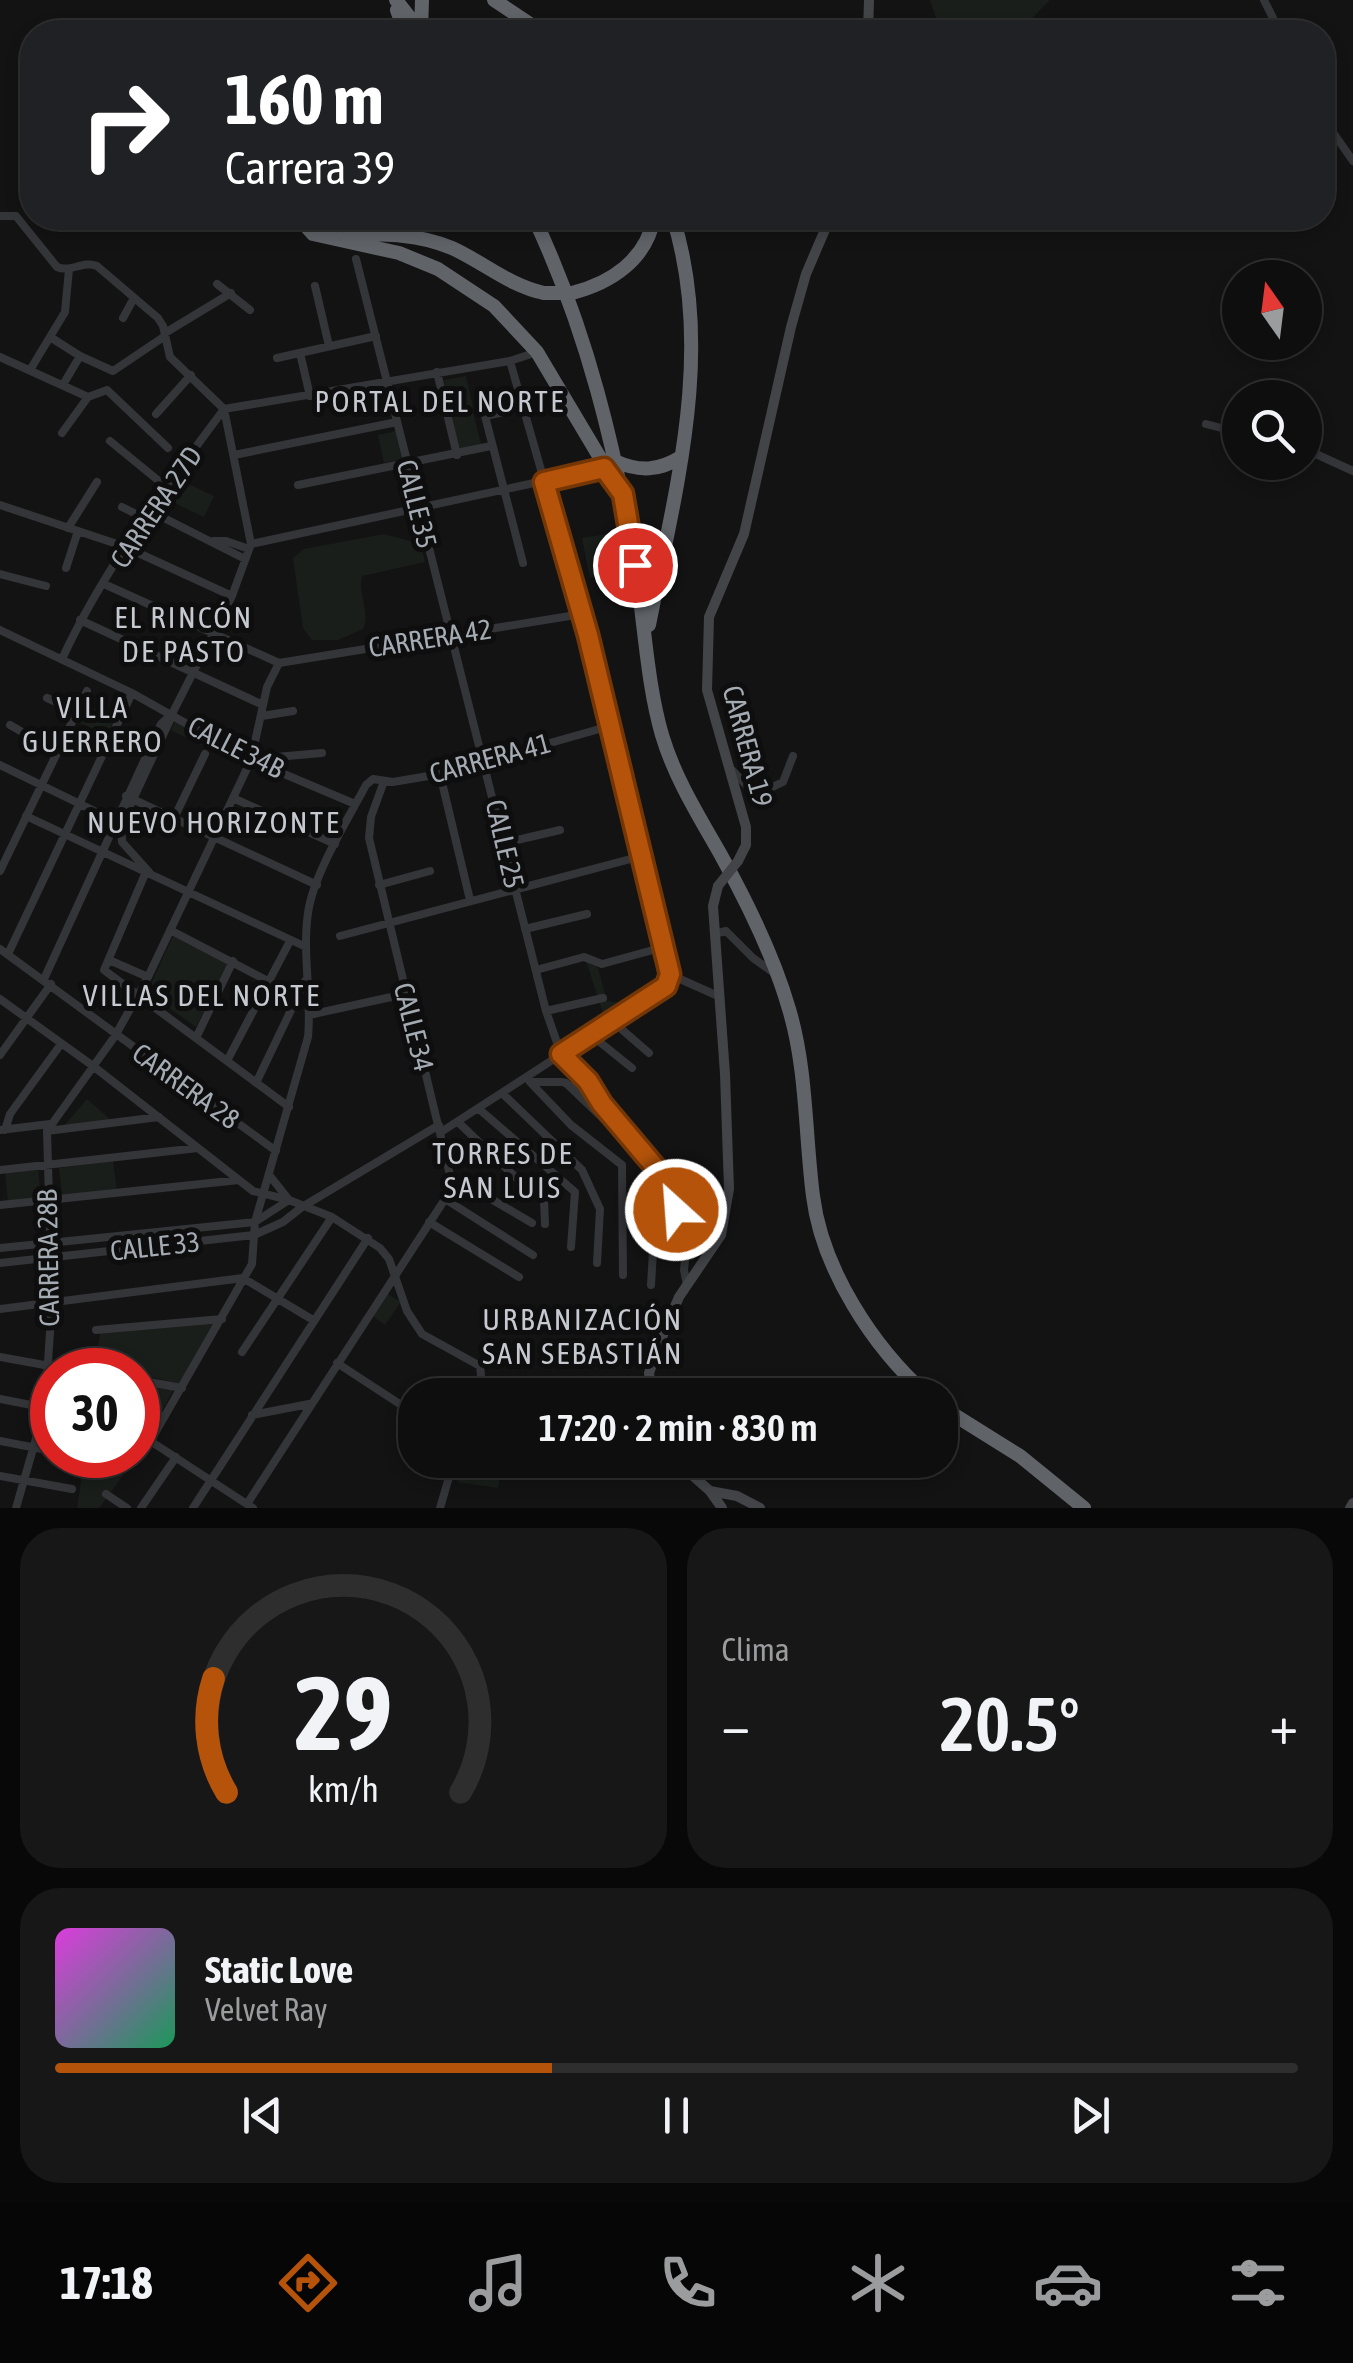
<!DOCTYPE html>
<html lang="es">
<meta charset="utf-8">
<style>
:root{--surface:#0e0e0f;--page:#171718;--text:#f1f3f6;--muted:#9b9c9e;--line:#2e2e2f;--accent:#b45309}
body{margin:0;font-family:"Asap Condensed",sans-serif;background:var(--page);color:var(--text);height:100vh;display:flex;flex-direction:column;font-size:38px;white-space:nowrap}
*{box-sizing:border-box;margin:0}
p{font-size:32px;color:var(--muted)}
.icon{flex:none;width:55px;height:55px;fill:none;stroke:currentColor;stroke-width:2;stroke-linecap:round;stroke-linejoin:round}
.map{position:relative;height:1508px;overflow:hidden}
.side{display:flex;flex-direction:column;gap:20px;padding:20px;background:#080808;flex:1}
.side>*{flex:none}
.guide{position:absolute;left:20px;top:20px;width:1315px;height:210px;border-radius:40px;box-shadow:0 5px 15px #0003,0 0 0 2px var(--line);background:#202124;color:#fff;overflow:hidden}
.needle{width:65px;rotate:346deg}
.controls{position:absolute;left:1222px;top:260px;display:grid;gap:20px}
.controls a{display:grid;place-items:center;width:100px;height:100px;border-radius:50%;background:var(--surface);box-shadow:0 5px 15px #0003,0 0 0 2px var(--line);font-size:50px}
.speed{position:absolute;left:30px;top:1348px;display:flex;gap:20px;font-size:50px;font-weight:700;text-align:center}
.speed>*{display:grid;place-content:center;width:130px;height:130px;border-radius:50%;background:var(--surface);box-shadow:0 5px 15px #0003,0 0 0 2px var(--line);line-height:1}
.speed .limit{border:15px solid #d22;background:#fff;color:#111}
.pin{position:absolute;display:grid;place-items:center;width:85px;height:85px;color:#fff;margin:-42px;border:5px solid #fff;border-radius:50%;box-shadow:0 2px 10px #0007}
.me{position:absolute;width:110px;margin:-55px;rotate:334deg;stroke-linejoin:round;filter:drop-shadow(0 0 8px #0008)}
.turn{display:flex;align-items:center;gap:35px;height:210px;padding:0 40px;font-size:45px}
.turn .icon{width:130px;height:130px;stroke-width:2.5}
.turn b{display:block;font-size:70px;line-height:85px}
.big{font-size:75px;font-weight:600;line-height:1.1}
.side .card{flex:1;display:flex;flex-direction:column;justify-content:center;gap:15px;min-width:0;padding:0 35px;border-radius:40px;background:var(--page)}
.side .dial{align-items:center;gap:0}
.dial svg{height:260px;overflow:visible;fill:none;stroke:var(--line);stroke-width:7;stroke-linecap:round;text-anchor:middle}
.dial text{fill:var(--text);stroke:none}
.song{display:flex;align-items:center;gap:30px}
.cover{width:120px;height:120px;border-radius:15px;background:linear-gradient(135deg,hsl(300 70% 55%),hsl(150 70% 35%))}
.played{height:10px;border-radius:5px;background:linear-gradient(90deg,var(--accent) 40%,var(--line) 40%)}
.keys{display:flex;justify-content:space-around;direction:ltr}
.heat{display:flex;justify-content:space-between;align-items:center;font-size:55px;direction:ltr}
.side .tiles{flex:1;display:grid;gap:20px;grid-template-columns:1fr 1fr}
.card:last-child{grid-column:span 2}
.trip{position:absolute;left:398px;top:1378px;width:560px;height:100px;border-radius:40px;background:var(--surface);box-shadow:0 5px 15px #0003,0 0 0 2px var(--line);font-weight:600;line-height:100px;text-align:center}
.menu{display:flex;height:160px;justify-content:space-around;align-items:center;background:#060606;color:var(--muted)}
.menu .icon{width:70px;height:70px}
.menu .selected{color:var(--accent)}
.menu b{font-size:45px;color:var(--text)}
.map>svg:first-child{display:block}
.green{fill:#191e1a}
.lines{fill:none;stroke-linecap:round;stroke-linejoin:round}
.street{stroke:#343538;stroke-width:8}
.secondary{stroke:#424448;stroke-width:10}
.highway{stroke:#606469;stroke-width:14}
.secondary-bridge{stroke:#424448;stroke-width:10}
.highway-bridge{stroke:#606469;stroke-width:14}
.route-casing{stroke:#753606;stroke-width:25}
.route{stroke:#b45309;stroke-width:18}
.labels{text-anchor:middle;stroke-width:10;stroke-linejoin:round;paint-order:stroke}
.street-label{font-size:28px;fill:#a5abb3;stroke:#0e0e0f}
.neighbourhood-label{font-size:30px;letter-spacing:2.5px;fill:#c6c9cf;stroke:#0e0e0f}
</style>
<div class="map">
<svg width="1353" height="1508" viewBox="0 0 1353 1508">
<rect width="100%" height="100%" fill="#131314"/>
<path class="green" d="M930,0H1050L1019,32H951L938,24Z
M466,376L473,408L451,413L444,380Z
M473,413L482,447L457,453L449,418Z
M396,431L403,459L384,463L378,435Z
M180,480L214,496L204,517L170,501Z
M384,534L421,544L425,562L362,576C357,593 371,612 363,629L338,640H312L303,628L293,558L304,549Z
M607,534L616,574L590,578L582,538Z
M85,705L115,716L107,735L78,722Z
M176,719L243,759L241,765L171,730Z
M173,936L229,962L196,1027L147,992Z
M589,960L598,968L607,1001L635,1005L606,1022L586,961Z
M87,1099L112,1121L65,1125Z
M113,1161L117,1191L62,1196L59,1168Z
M38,1168L41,1197L8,1201L5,1172Z
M386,1293L401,1302L385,1325L371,1315Z
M215,1323L181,1384L138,1374V1370L95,1367L100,1333Z
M152,1384L174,1388L155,1425L144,1418Z
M138,1437L147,1443L99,1508H77L85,1455H138Z
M463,1460H502L498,1488L457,1482Z"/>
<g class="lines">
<path class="street" d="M1264,0L1280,32
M1322,117L1353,161
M0,216H16L57,267C71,273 83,260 97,266L158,318L163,326L170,357L224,409
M356,259L546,1011L561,1054L588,1081L602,1104L671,1187L676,1198L677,1229L686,1251L684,1270L687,1285
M217,284L250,310
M315,286L329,346
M123,318L134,298
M165,333L231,293
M50,337L80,356
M300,353L310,396
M0,357L88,397L107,390L168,448
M277,358L376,336
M510,361L588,635L671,975
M30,370L65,312L69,269
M437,372L457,455
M64,383L80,356L113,371L165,336
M224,409L510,361L537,352
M224,409L251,544
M156,414L191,375
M1206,424L1240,433
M62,433L88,397
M110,441L165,486
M1305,449L1353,471
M234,455L397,422
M298,485L491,446
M0,505L123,546L232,596
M122,507L144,518
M150,511L245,559
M68,528L97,482
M214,541H226L249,549
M251,544L604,468
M523,563L485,416L524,408
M66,568L78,531
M0,574L46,586
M104,584L279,663
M80,620L263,705
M0,630L132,693L251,760L355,804
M62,659C104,568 165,489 224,409
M279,663L582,614
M47,698L76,711
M262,716L293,711
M10,725L57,752
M257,762L264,758L322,753
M0,765L117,822
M732,770L748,787L760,793L783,782L793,756
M440,774L470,900
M126,796L317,885
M233,798L335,844
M26,816L306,947
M174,818L205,754
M504,843L560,830
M0,871L87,691
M149,872L122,842L121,825L171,718
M145,874L104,970L289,1107
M379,885L430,871
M525,929L587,914
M170,930L268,981
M714,934L726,931L753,958L774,973
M340,936L642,856
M0,949L276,1151
M8,954L132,693
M109,960L148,977
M536,970L584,957L602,964L664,947
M671,975L718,996
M44,979L161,724L172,714L232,596L251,544
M0,999L93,1066L253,1191L289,1200
M546,1011L603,998
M309,1015L405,994
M612,1021L649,1053
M591,1035L632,1068
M196,1038L233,961
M0,1055L51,984
M227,1061L290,941
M530,1082L571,1125L622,1165L623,1275
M531,1082H563L597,1100
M256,1083L305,981
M566,1083L631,1145L649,1168L648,1224L654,1235L651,1285
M503,1094L582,1170L600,1209L597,1263
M479,1109L575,1192L571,1247
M458,1122L533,1194L544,1200L545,1224
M0,1130L50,1124
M5,1130L10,1114L61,1044
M47,1131L159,1117
M441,1132L639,1004L666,985L671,975
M0,1170L198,1148
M450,1175L532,1223
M270,1176L289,1200L332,1217L380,1248L389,1259L407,1311L422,1334L480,1366L481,1375L474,1395
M445,1199L533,1255
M0,1205L239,1180
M429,1222L519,1277
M0,1248L255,1222L289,1200
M0,1263L254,1235L283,1222L302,1207L439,1125
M0,1309L243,1278L313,1320
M96,1330L222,1319
M242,1352L332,1217
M0,1357L72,1370
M337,1363L415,1414
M138,1380L182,1388
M0,1399L52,1409
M252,1415L309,1404
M138,1433L253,1508
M151,1440L252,1264L255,1222L308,1037C312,996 302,954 308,913C313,875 348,819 366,785L373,779L393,782L440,774L610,726
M0,1441L52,1451
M0,1476L72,1489
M106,1494L127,1508
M247,1504L445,1199L450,1175L369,838L371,817L384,781
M16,1508L45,1407L52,1302L47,1131L115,1036L148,977L251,760L267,687L279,663
M141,1508L176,1457
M193,1508L368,1238
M440,1508L454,1460"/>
<path class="secondary" d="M868,32L869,0
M738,861L746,845V827L707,690L709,617L744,534L791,327L806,274L830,218
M652,1395L649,1373L662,1337L679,1297L721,1235L729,1189L725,1074L713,906L718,886
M675,1460L710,1491L722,1508
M710,1491L737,1496L760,1508
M1350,1508L1353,1503"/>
<path class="highway" d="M396,0L421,32
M494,0L542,32
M397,10L405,32
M421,31L422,0
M305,218V225L313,234L399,253L438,269L494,306L537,352L618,488
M534,218C587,330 616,450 636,572C645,626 647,683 662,735C675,779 700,818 722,857C748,904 774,957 789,1009C807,1069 805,1134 813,1196C822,1269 873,1347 927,1395
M304,222L341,218
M344,234C381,234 417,233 452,248C483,262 510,286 544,293
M572,293C611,283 646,260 654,218
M615,461C639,472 659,471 681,457
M649,625C675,491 715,352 673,218
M940,1406L1020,1456L1084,1508"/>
<path class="secondary-bridge" d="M718,886L738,861"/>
<path class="highway-bridge" d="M544,293H572"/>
</g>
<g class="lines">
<g class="route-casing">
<path id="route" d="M635,565L623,494L604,468L544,482L588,635L670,974L666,986L561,1054L588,1081L602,1104L672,1187L676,1210"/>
</g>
<use href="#route" class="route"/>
</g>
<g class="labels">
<g class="street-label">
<text transform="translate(417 504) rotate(76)" y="10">CALLE 35</text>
<text transform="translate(156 507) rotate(-56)" y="10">CARRERA 27D</text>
<text transform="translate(430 638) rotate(-9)" y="10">CARRERA 42</text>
<text transform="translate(748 746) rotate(75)" y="10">CARRERA 19</text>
<text transform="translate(236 747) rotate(27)" y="10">CALLE 34B</text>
<text transform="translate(490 758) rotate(-15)" y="10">CARRERA 41</text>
<text transform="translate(505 844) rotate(77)" y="10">CALLE 25</text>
<text transform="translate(414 1027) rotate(76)" y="10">CALLE 34</text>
<text transform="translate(186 1086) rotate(36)" y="10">CARRERA 28</text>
<text transform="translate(155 1246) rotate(-6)" y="10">CALLE 33</text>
<text transform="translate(48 1258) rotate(-91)" y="10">CARRERA 28B</text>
</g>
<g class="neighbourhood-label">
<text x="440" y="412">PORTAL DEL NORTE</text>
<text x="184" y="628">EL RINCÓN<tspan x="184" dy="34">DE PASTO</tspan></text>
<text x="93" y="718">VILLA<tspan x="93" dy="34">GUERRERO</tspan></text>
<text x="214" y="833">NUEVO HORIZONTE</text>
<text x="202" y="1006">VILLAS DEL NORTE</text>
<text x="503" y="1164">TORRES DE<tspan x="503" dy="34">SAN LUIS</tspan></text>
<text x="583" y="1330">URBANIZACIÓN<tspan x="583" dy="34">SAN SEBASTIÁN</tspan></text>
</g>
</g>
</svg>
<div class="controls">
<a><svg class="needle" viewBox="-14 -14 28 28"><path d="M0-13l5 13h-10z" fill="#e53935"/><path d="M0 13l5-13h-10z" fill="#9b9c9e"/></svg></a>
<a><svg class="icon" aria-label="search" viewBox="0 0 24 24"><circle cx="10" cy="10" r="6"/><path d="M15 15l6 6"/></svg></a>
</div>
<div class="speed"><div class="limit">30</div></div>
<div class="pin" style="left:635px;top:565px;background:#d93025"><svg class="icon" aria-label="arrive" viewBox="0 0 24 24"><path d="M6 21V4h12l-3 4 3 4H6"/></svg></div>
<svg class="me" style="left:676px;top:1210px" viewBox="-20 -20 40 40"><circle r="17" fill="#b45309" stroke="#fff" stroke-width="3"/><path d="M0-11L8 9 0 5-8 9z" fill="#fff"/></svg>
<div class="trip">17:20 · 2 min · 830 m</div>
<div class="guide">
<div class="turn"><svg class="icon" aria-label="right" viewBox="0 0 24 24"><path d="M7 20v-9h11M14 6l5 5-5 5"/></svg><div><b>160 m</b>Carrera 39</div></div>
</div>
</div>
<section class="side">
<div class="tiles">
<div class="card dial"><svg viewBox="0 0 100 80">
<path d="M14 69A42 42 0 1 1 86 69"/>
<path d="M14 69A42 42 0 0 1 10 34" stroke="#b45309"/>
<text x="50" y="56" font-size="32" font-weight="700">29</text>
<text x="50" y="72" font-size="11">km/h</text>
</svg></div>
<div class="card"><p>Clima</p>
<div class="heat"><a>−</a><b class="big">20.5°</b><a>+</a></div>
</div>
<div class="card">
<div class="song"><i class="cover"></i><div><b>Static Love</b><p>Velvet Ray</p></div></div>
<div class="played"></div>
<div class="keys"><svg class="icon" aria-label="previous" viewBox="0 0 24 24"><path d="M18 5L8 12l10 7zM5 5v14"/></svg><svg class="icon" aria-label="pause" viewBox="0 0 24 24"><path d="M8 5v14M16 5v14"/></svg><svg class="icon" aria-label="next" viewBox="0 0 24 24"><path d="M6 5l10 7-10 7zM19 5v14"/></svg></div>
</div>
</div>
</section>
<nav class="menu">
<b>17:18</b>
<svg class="icon selected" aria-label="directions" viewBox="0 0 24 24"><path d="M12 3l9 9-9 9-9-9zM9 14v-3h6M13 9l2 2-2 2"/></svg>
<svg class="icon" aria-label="music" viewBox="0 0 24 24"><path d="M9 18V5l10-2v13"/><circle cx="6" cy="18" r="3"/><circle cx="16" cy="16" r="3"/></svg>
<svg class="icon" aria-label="phone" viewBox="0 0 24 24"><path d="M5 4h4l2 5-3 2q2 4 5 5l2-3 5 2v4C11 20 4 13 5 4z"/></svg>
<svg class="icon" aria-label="climate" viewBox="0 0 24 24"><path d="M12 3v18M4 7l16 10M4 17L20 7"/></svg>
<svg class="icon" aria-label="car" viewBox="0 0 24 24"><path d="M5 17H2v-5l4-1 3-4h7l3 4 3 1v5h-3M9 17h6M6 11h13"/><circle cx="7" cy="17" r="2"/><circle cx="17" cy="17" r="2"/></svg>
<svg class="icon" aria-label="filters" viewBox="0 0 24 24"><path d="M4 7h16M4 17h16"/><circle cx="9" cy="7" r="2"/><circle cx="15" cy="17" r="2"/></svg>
</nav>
